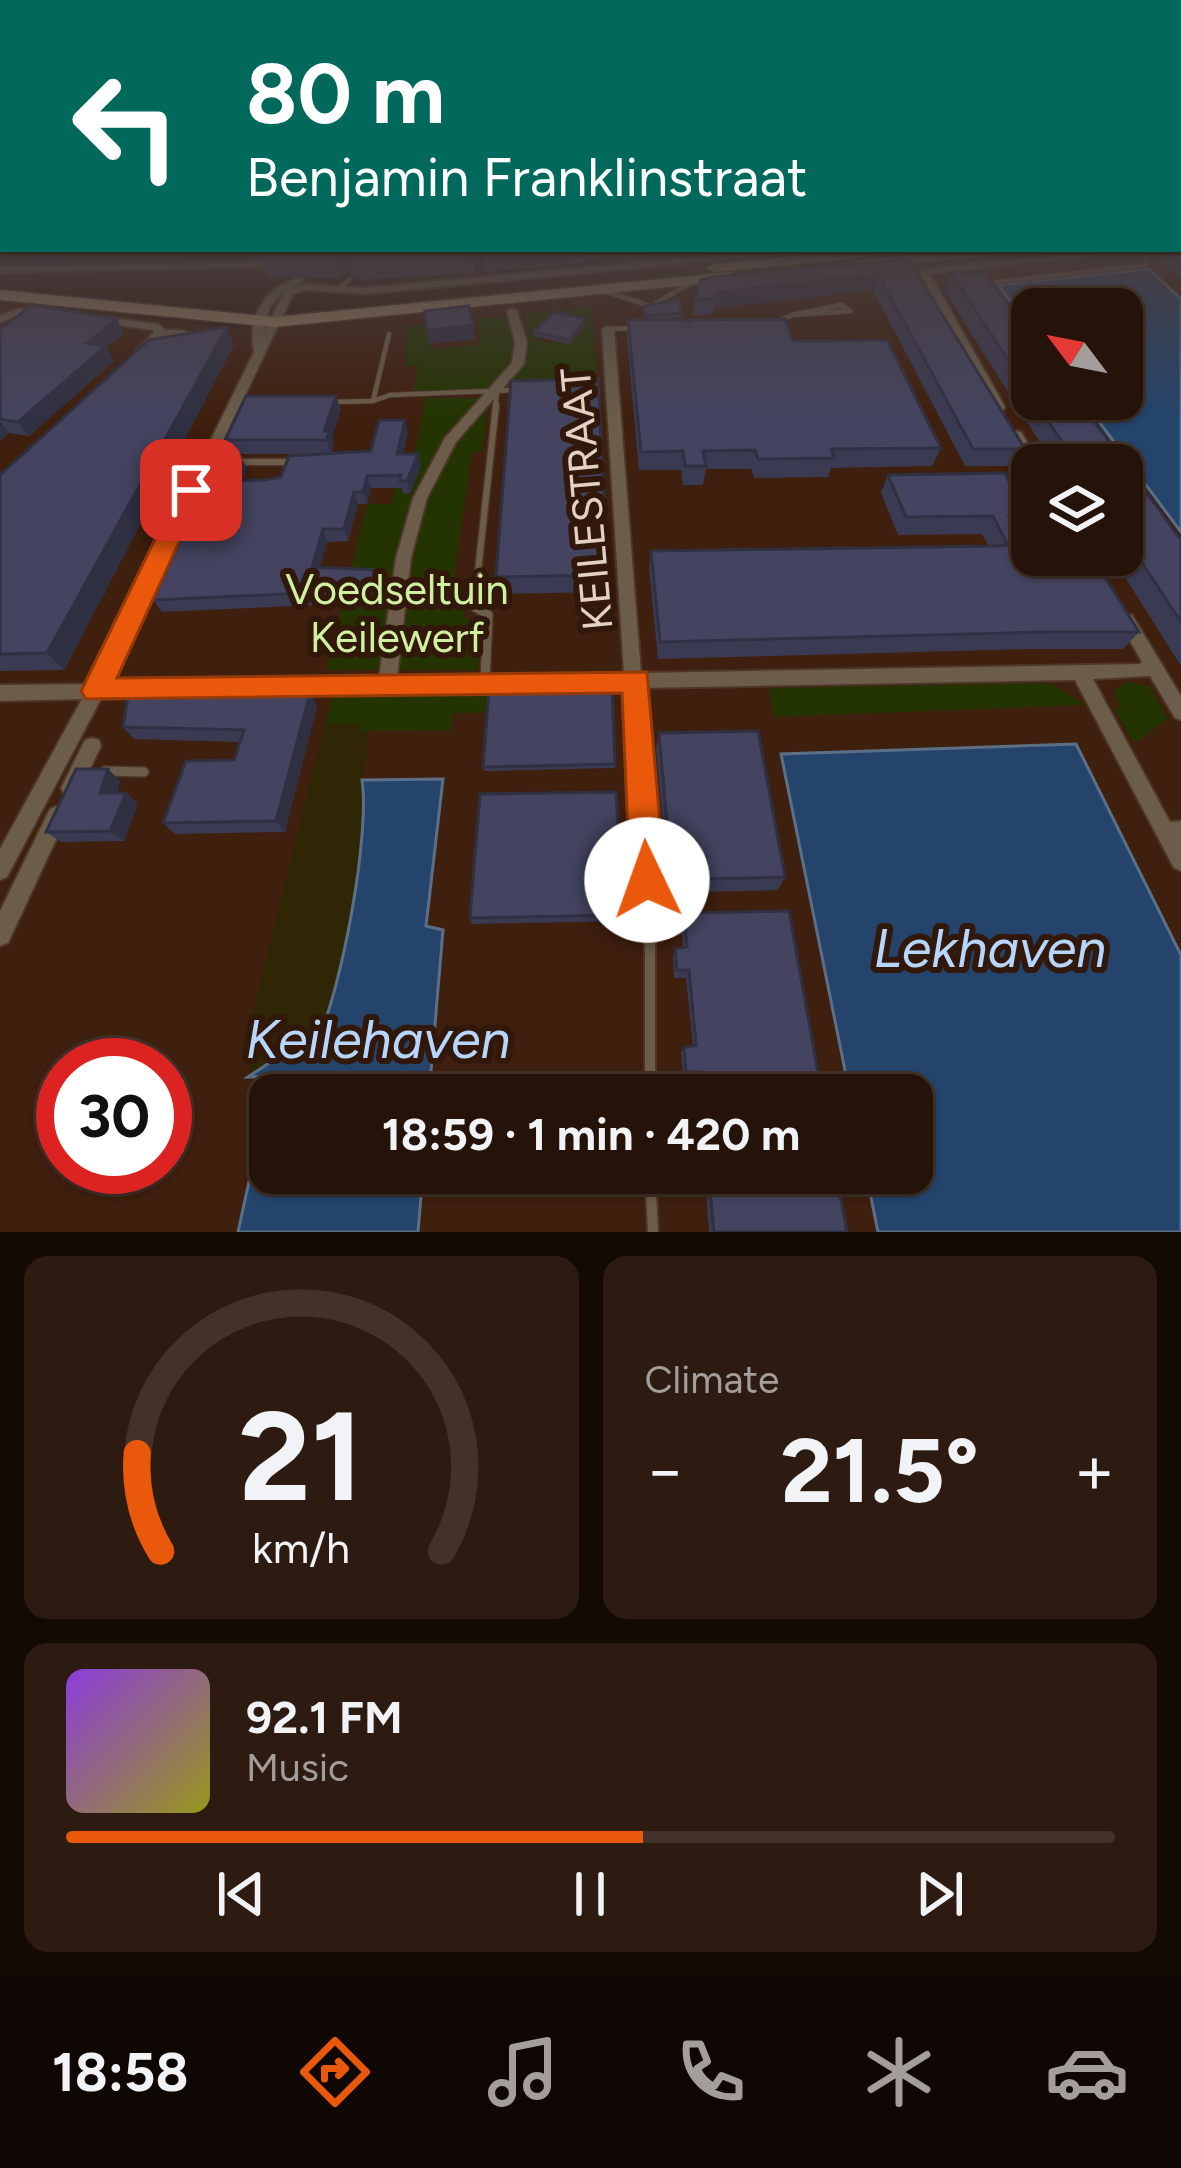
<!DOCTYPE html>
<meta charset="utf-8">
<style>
:root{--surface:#251208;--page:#2d1b12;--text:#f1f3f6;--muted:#a39e9c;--line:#423229;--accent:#ea580c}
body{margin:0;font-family:Figtree,sans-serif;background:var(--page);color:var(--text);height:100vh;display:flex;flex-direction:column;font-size:45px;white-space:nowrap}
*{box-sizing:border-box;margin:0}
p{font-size:39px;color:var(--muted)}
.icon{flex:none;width:66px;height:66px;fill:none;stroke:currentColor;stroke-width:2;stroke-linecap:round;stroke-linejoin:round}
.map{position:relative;height:1232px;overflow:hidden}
.details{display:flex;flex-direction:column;gap:24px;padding:24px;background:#140a04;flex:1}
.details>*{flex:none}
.top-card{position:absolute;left:0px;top:0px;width:1182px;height:252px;box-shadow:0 3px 9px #0004,0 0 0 3px var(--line);background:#00695c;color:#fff;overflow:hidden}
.needle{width:78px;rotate:302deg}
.buttons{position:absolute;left:1011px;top:288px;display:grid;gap:24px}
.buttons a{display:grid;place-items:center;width:132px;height:132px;border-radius:24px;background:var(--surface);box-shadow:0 3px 9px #0004,0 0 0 3px var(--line);font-size:60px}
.speed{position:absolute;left:36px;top:1038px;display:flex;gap:24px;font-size:60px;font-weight:700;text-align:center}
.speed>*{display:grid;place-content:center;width:156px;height:156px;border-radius:50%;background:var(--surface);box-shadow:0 3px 9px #0004,0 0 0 3px var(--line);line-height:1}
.speed .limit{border:18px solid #d22;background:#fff;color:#111}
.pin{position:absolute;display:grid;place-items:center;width:102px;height:102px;color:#fff;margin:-51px;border-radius:24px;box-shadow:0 6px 18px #0006}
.me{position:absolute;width:132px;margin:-66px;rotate:357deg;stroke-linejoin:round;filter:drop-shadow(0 0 9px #0008)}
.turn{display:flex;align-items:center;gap:42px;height:252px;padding:0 48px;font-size:54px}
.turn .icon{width:156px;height:156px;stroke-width:2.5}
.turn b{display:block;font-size:84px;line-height:102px}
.big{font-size:90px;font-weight:700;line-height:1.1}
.details .tile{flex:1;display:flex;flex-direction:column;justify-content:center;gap:18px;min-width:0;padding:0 42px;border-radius:24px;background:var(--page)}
.details .dial{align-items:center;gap:0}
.dial svg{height:312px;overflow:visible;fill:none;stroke:var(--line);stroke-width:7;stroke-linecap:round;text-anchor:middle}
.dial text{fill:var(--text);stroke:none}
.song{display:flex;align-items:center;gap:36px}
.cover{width:144px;height:144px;border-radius:18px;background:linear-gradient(135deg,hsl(270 70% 55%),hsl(60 70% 35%))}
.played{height:12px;border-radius:6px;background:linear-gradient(90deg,var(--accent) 55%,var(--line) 55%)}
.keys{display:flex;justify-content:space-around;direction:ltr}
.heat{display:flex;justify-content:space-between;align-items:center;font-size:66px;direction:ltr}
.details .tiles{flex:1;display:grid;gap:24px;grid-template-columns:1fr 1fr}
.tile:last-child{grid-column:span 2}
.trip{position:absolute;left:249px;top:1074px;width:684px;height:120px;border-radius:24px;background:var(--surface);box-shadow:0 3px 9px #0004,0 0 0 3px var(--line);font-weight:700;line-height:120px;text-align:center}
.tabs{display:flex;height:192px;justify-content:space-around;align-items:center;background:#0f0703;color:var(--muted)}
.tabs .icon{width:84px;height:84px}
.tabs .selected{color:var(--accent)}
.tabs b{font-size:54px;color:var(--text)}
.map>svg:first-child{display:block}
.built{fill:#3f1f0e;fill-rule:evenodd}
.green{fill:#233401}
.sand{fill:#2e2605}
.water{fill:#24446b;stroke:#5d6e87;stroke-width:3}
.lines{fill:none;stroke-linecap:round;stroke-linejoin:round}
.lane-far3-casing{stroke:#4d3628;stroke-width:6}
.lane-far2-casing{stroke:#4d3628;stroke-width:9}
.lane-far1-casing{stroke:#4d3628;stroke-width:12}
.lane-casing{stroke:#4d3628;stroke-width:14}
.street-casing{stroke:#4d3628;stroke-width:4}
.secondary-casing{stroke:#4d3628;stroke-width:3}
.lane-far3{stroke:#6b5d49;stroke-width:4.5}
.lane-far2{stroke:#6b5d49;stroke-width:6}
.lane-far1{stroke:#6b5d49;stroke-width:9}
.lane{stroke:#6b5d49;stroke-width:10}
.street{fill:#6b5d49;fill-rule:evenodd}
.secondary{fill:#977f60;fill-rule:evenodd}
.wall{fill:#3a3a53}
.shaded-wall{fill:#303043}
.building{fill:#444460;stroke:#303043;stroke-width:3}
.route{fill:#ea580c;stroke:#983908;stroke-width:3}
.labels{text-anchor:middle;stroke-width:12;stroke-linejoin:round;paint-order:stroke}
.street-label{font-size:42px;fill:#e3d1c8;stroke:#31180a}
.park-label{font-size:42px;fill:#cff0a1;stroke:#31180a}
.near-water-label{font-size:54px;font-style:italic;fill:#b7d6fe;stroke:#31180a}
</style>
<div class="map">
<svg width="1181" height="1232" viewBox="0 0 1181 1232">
<rect width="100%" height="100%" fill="#31180a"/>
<path class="built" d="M1181,246V1232H0V301L232,328L898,264ZM1032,309H1122V399H1032ZM1032,465H1122V555H1032ZM63,1065H165V1167H63ZM270,1095H912V1173H270Z"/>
<path class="green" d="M238,249H704L125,265L144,258Z
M925,249H989L305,317L306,312Z
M593,307L597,385L498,386L515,373L522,333L539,332L536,340L550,343L584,334L579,332L586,324L532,320H543L541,331L526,329L523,314Z
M509,316L518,358L484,393L413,392L418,365L405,366L407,327L425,325L430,350L481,344L478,319Z
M426,398H489L482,452L472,453L451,595L467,596L464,618H483L478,670H326L367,504H391L401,463H412Z
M1129,681L1150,687L1168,719L1138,741H1132L1114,709L1120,708L1114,690Z
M1051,683L1086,705L774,717L769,688Z
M489,695L487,713H453L451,730L359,731L360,724H325L332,697Z"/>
<path class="sand" d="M325,724H361L360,731H369L362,780L365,814L340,980L318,1039L311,1035L250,1075L249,1029Z"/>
<path class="water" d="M1149,269L1181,299V532L1082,399H1122V309H1032V331L998,285Z
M1076,744L1181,955V1232H878L866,1173H912V1095H850L781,754Z
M443,779L426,926L443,930L429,1095H270V1173H423L418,1232H238L272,1076L248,1077L311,1035L318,1039C342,986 370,836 362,780Z"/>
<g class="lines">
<g class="lane-far3-casing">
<path id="lane-far3" d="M988,283L1145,265L1148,255H1181
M337,290L350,279
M604,291L651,306L694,281
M841,305L850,311L792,315Z
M777,322L792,315
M608,329L636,328
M373,401L390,395L516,390
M330,402L373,401L389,334
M495,408L497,392"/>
</g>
<g class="lane-far2-casing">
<path id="lane-far2" d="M206,462H293
M488,616L474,608L496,405"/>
</g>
<g class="lane-far1-casing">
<path id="lane-far1" d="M484,613L488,615L485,681
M105,771L144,772"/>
</g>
<g class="lane-casing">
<path id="lane" d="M650,923V1095
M650,1173L653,1232"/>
</g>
<g class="street-casing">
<path id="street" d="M777,249H814L809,252L364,294L306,290L293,294L109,683L379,678L396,558L413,498L445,438L512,363L515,342L507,311L512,308L517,311L527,342L524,364L456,442L427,498L411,558L397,678L624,674L602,329L608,326L614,329L641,673L1140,664L1142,662L1118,620L1120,615H1132L1181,696V720L1175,718L1150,676L1093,679L1170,822L1181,821V871L1174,868L1075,680L642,688L661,921L658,929L650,932L642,929L639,921L625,688L101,699L7,877L0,880V849L82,699L0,701V685L91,684L254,352C247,318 264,288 298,278L302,279V283L287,289L305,284L364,288ZM284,291V292L264,332L270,307Z
M1103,249H1135L1130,252L930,274L1005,407L1003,410H995L919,272L924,269Z
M662,250L666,251V255L568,258L563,255L568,252Z
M288,261V265L284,266L0,273V267Z
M17,309H44L49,312L44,315H19L0,323V316Z
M100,317L158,324L165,330H183L189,333L184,343L167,349L161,346L176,336H163L141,356L135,352L154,332L153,330L96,322L94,320Z
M1016,431L1021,432L1041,465H1032V469L1029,468L1009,435Z
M92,738L99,740L101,746L78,794L71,797L64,794L61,788L85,740Z
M57,806L64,809L67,816L8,943L0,946V911L50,809Z"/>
</g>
<g class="secondary-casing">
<path id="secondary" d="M866,249L877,253L870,257L713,272L706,268L713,264Z
M970,249H1019L1012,253L856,269L849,265L856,261Z
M732,272L740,277L737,280L275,327L0,300V290L275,317Z"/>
</g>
<use href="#lane-far3" class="lane-far3"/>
<use href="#lane-far2" class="lane-far2"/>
<use href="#lane-far1" class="lane-far1"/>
<use href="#lane" class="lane"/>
<use href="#street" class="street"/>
<use href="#secondary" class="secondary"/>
</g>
<path class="wall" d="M1181,246V278L1163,262L1171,249H1179Z
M39,249H58L51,261H46Z
M357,249H473L474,273L357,280L350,272L340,278L267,276L261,259L358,251Z
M483,249H587V262L484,272Z
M667,249H732L670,255Z
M908,259L1025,449L1016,466H965L873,290L715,308L712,314L693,316L695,300Z
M951,273L1032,337V399H1078L1181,540V666L1111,555H1122V465H1054L944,290Z
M644,306L682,313L681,317L654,320L793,341L941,448L932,466L831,468L828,477L754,478L751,469H706L703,485H683L681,470H639L627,338L628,320H644Z
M586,319V323L570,344L534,336V332Z
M0,329L124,333L107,348L114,361L29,436L9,433L0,441Z
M234,345L64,670L0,671V475Z
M341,409L332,438L334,445L331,454L371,451L408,432L403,454H418L421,466L410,493L403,494L402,488H371L367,504H358L348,541L327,542L320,567L379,570L383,582L379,602L162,612L153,600L241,457L247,469L242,481L265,480L281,477L329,454H232L225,440Z
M888,475L1032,480V534H1018L1023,544L1139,632L1123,649H1029L658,659L649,568L651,551L989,547L982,534L898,535L881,493Z
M608,575L607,592L498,594L496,577Z
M612,689L615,768L484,771L483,767Z
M310,693L317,706L285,832L175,834L163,823L234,760L240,742L134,739L123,727Z
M659,733L785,877L778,890L669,893L656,749Z
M108,769L120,781L117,793H126L138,804L124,841L61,842L46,832Z
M684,913L822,1095H697L695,1077H683L681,1053L684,1048L693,1046L686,978H674L673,957L675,949L683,948L681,922Z
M623,915L622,921L472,924L470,918Z
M691,1173H836L847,1232H709L706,1192H692Z"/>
<path class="shaded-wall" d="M0,246H3V249H13L0,256Z
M44,249H58L51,261Z
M346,255L350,272L340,278L336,261Z
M878,274L873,290L715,308L712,314L717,292Z
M117,319L124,333L107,348L114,361L29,436L18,422L87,343Z
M586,319V323L570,344L569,340Z
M473,325L475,339L429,344L427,330Z
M227,327L234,345L64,670L47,653Z
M336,396L341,409L332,438L334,445L331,454L324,431Z
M405,420L408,432L400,466L397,454Z
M0,421L9,433L0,441Z
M418,454L421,466L410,493L407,481Z
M241,457L247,469L236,493L230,481Z
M367,476L371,488L367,504L363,492Z
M354,492L358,504L348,541L344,529Z
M323,529L327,542L317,579L312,567Z
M379,570L383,582L379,602L375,590Z
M310,693L317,706L285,832L276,821Z
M108,769L120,781L113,804L100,793Z
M126,793L138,804L124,841L110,831Z"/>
<path class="building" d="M433,249H471V256L352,263L346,255L336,261L261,259L262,253Z
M483,249H545L482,255Z
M908,259L1025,449H973L878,274L717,292L715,298L695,300L701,280L713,277Z
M951,273H985L1032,337V396Z
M679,299L682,313L645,316L644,306Z
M33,305L117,319L87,343L106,346L18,422L0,419V329Z
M469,306L473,325L427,330L425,311Z
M555,312L586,319L569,340L534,332Z
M785,319L793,341L887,340L941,448L831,449L834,458L758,459L755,450L703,451L706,466H685L683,451L641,452L628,320H688L689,324L690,320Z
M227,327L47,653L0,654V475L149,340Z
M598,379L608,575L496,577L511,381Z
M246,396H336L324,431H329L326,440H225Z
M1034,399H1078L1181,540V622L1122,532V465H1077Z
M379,420H405L397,454H418L407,481H400L401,475L367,476L363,492H354L344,529H323L312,567L379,570L375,590L153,600L219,457H241L230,481L265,480L281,477L289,456L371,451Z
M1005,473L1008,480H1032V516H1009L1023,544H1032V555H1091L1139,632H1042L660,642L651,551L997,546L1008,545L993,516L906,517L888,475Z
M612,689L615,764L483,767L489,691Z
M310,693L276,821L163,823L186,761L234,760L244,730L123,727L128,696Z
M758,731L785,877L672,880L659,733Z
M76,769H108L100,793H126L110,831L46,832Z
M616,792L623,915L470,918L480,794Z
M789,911L822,1095H701L699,1072H686L684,1048L696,1045L689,970H677L675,949L687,947L684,913Z
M694,1173H836L847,1232H714L710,1191H696Z"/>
<linearGradient id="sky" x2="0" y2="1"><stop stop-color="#1b0d06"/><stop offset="0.59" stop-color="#483d3e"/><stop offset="1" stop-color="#483d3e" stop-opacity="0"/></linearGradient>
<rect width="1181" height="419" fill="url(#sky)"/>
<path class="route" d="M191,482L203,490L117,678L647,672L665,880L660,893L647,898L635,893L630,880L622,693L86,699L81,691L179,490Z"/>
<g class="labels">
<g class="street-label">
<text transform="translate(586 499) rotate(-95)" y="15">KEILESTRAAT</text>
</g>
<g class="park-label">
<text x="397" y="604">Voedseltuin<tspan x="397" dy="48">Keilewerf</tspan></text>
</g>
<g class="near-water-label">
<text x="990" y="967">Lekhaven</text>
<text x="378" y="1058">Keilehaven</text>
</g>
</g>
</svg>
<div class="buttons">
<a><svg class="needle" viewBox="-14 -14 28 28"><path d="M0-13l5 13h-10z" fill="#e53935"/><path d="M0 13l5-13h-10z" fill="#a39e9c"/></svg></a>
<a><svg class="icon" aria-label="layers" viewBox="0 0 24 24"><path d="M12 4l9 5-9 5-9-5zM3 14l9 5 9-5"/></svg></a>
</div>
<div class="speed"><div class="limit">30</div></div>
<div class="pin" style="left:191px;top:490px;background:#d93025"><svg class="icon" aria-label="arrive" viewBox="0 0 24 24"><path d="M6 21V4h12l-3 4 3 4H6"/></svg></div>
<svg class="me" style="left:647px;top:880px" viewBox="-20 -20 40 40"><circle r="19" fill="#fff"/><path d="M0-13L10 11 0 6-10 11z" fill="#ea580c"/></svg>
<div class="trip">18:59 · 1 min · 420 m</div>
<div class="top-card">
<div class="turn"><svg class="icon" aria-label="left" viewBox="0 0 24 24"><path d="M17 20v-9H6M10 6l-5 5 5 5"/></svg><div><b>80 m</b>Benjamin Franklinstraat</div></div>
</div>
</div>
<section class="details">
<div class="tiles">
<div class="tile dial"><svg viewBox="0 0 100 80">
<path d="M14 69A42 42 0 1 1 86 69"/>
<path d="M14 69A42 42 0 0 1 8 44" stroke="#ea580c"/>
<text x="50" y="56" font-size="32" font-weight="700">21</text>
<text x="50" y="72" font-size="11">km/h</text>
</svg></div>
<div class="tile"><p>Climate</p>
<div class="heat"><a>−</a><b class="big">21.5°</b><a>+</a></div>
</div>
<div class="tile">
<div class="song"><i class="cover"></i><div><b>92.1 FM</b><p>Music</p></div></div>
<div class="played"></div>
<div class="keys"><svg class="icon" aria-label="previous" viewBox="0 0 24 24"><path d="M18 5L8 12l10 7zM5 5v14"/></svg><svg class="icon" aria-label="pause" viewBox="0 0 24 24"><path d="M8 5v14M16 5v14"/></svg><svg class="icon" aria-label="next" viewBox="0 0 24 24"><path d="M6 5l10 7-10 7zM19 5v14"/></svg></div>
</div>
</div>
</section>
<nav class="tabs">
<b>18:58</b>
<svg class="icon selected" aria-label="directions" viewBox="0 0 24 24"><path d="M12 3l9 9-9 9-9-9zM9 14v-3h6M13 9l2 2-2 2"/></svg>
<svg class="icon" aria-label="music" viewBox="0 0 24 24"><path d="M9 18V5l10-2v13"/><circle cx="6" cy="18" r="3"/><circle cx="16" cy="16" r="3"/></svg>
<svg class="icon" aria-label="phone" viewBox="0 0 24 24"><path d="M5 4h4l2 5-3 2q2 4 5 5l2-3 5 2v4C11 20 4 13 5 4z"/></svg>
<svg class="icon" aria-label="climate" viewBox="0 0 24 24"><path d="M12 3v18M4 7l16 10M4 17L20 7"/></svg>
<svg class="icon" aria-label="car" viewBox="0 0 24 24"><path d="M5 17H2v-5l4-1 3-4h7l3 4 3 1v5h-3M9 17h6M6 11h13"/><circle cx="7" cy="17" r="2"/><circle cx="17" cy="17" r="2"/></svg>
</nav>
